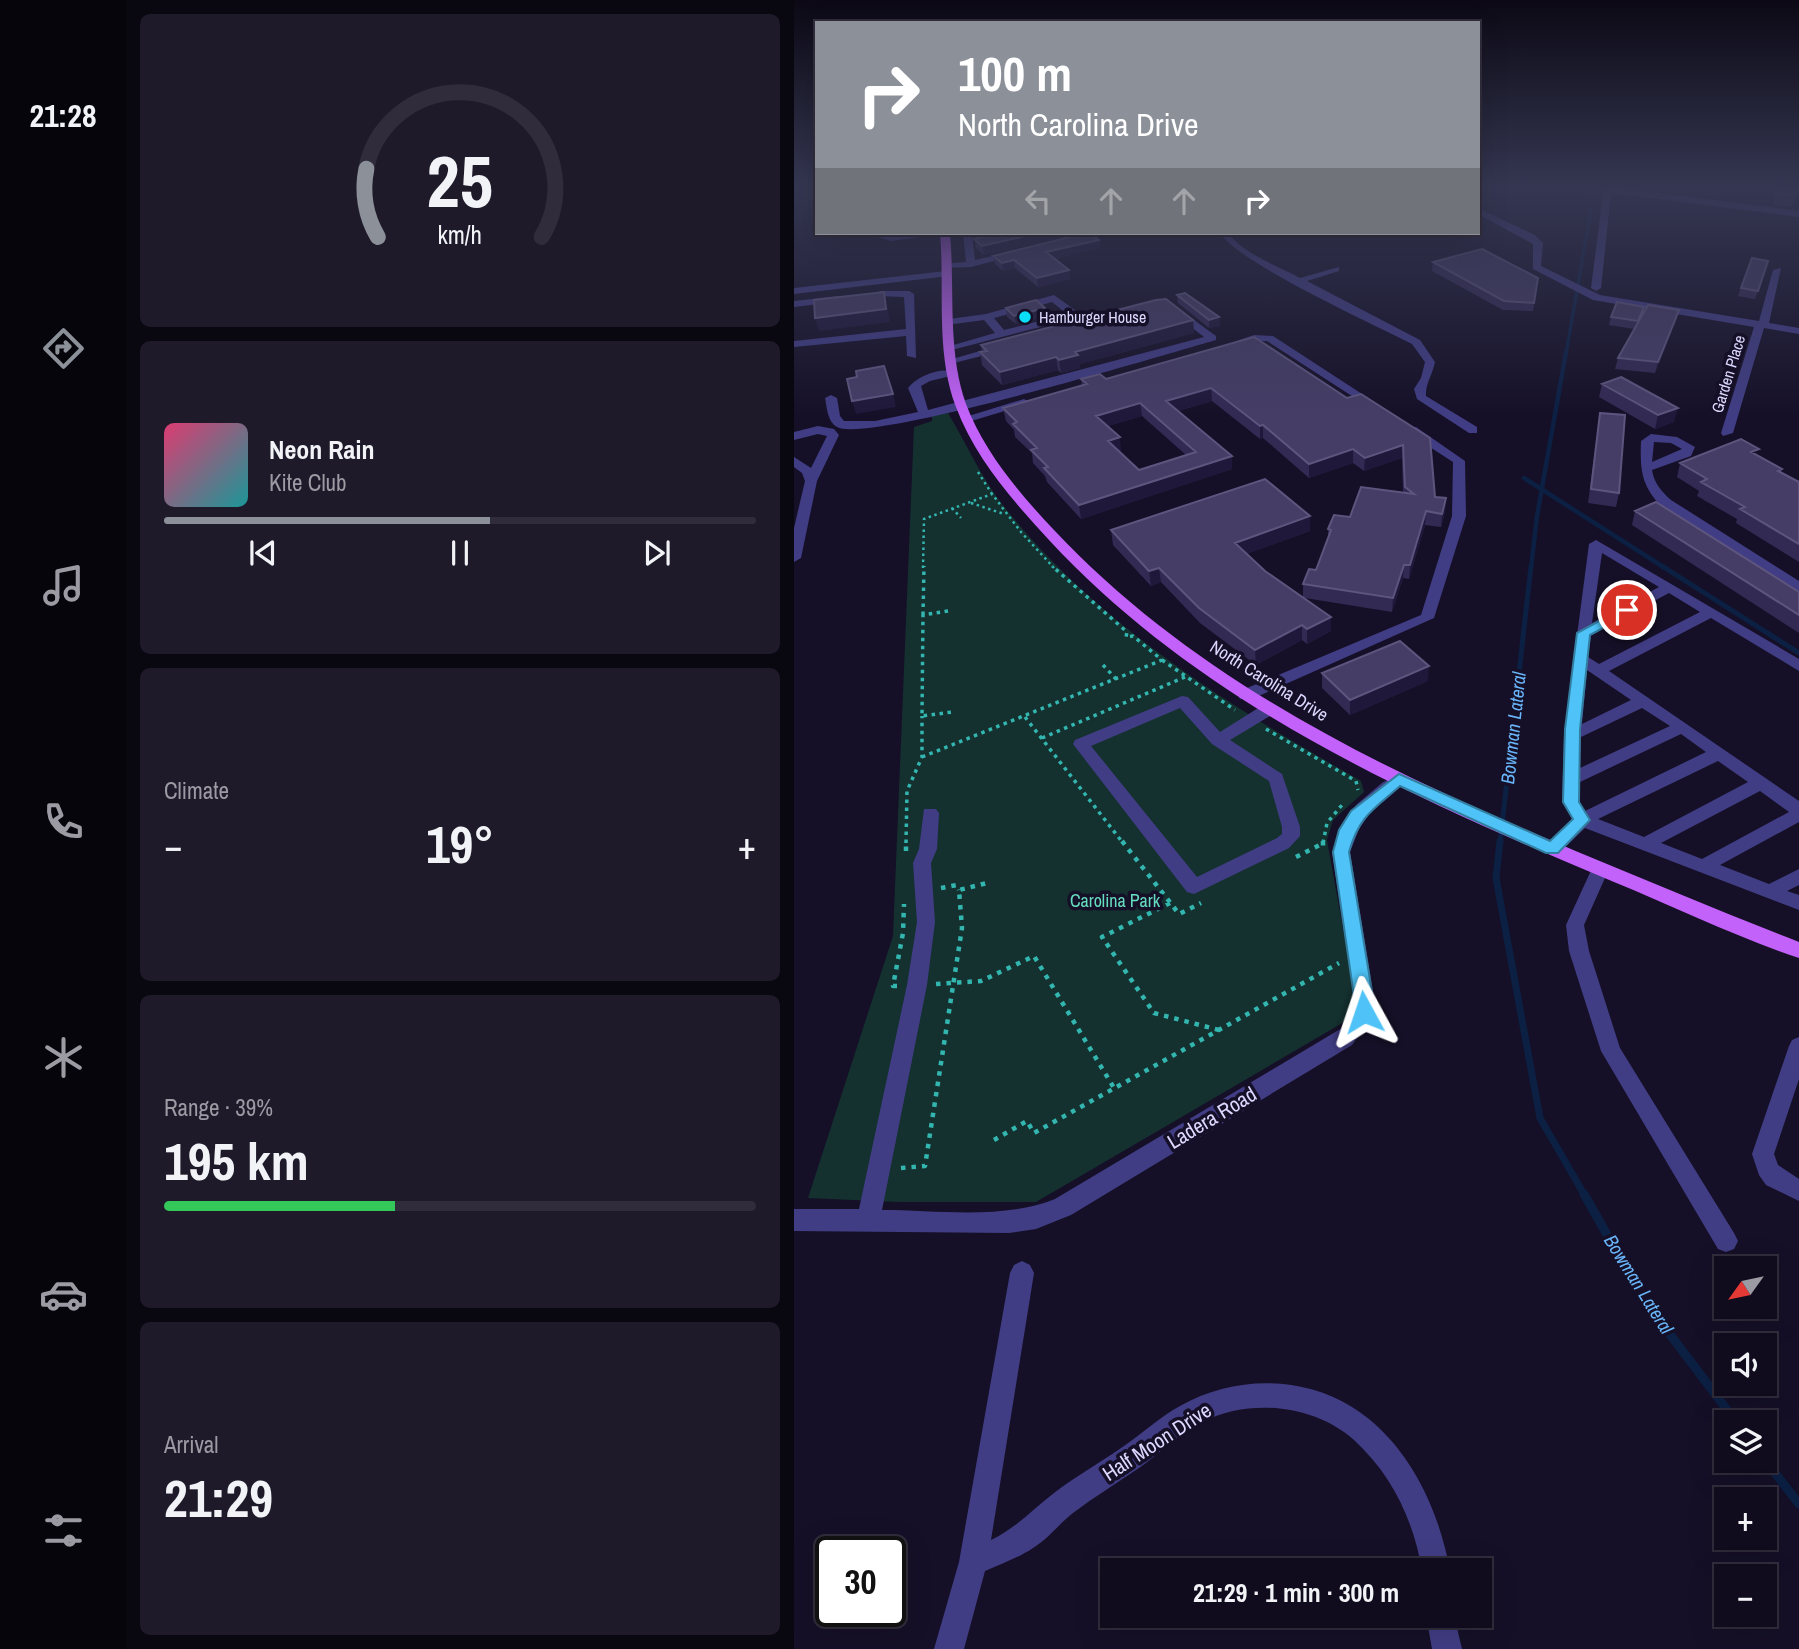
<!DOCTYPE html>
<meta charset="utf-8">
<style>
:root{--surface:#100c1d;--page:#1e1a2a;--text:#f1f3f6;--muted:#9c9ba4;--line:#302c3b;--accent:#8c9099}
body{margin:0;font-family:"Archivo Narrow",sans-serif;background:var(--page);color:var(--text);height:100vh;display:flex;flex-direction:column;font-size:26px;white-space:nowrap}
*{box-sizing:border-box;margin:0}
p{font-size:23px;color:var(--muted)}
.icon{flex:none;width:38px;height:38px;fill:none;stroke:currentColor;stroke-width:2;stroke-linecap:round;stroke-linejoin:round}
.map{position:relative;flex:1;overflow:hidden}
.sheet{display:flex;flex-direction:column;gap:14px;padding:14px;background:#090710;width:668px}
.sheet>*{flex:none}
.top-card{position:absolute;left:21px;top:21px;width:665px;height:214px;border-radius:0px;box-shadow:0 7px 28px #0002,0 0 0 2px var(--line);background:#8c9099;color:#fff;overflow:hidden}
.needle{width:46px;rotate:237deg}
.tools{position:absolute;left:920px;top:1256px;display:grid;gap:14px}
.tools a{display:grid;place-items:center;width:63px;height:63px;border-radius:0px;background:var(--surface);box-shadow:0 7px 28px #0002,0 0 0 2px var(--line);font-size:35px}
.speed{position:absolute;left:21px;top:1536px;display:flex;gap:14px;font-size:35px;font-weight:700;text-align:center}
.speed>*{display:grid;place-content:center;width:91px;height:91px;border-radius:50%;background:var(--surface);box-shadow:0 7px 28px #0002,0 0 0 2px var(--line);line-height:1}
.speed .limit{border:4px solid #111;border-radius:10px;background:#fff;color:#111}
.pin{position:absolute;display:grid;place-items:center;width:60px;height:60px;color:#fff;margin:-30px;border:4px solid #fff;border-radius:50%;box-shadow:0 2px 7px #0007}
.me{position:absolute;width:77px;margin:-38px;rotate:355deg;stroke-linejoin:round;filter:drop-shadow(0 0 5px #0008)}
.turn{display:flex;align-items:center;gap:24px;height:147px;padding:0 28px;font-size:32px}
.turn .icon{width:91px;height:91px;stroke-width:2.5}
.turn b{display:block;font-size:49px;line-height:60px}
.lanes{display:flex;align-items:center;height:66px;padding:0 28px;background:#0003;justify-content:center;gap:35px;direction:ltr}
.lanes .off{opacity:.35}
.big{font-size:52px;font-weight:700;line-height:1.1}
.sheet .widget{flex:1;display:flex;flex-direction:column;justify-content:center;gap:10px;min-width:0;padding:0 24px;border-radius:10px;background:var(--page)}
.sheet .dial{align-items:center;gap:0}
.dial svg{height:182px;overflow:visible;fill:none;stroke:var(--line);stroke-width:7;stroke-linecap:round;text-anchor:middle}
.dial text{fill:var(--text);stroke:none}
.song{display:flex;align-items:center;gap:21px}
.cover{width:84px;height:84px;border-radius:10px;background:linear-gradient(135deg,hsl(340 70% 55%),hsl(180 70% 35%))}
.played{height:7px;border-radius:4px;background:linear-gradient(90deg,var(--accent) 55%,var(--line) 55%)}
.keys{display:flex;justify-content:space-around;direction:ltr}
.heat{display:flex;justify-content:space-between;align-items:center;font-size:38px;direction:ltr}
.charge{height:10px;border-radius:5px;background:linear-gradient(90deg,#34c759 39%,var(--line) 0)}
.trip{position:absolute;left:306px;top:1558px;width:392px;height:70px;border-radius:0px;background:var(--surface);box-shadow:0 7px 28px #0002,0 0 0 2px var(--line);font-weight:700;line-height:70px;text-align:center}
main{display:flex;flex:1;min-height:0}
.dock{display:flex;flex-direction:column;width:126px;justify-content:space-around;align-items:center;background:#06050c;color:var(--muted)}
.dock .icon{width:49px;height:49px}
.dock .selected{color:var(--accent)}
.dock b{font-size:32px;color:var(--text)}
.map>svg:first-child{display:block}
.green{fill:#143130}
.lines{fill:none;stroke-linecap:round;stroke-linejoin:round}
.stream-far4{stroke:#0c2044;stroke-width:3.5}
.stream-far3{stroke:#0c2044;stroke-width:4.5}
.stream-far2{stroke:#0c2044;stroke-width:5}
.stream-far1{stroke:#0c2044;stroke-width:7}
.stream{stroke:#0c2044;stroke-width:9}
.path-far2{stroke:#34b6b0;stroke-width:2.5;stroke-dasharray:2.5 3.5;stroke-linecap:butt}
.path-far1{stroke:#34b6b0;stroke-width:3.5;stroke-dasharray:3.5 4.5;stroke-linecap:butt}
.path{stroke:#34b6b0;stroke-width:4.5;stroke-dasharray:4.5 6;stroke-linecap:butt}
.minor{fill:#413d84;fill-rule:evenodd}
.major{fill:#c362fa;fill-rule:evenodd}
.wall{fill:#332a54;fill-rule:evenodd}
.shaded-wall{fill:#1f183a}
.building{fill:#453d66;stroke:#5d557e;stroke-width:2;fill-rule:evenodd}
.route{fill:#4fc3f7;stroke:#337fa1;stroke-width:2}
.poi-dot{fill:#0addf8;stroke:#151027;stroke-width:2.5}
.labels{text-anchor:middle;stroke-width:7;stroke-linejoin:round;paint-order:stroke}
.far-poi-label{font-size:16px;fill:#dcd8fe;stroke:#151027;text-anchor:start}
.far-street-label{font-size:16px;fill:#dcd8fe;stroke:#151027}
.street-label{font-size:18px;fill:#dcd8fe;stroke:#151027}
.park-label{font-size:18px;fill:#65ddc0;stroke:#151027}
.water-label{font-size:19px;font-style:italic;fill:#69b5fa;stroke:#151027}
.near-street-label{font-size:21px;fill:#dcd8fe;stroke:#151027}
</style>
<main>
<nav class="dock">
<b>21:28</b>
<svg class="icon selected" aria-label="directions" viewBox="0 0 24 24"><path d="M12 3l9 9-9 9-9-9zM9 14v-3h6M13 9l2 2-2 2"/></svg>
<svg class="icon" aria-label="music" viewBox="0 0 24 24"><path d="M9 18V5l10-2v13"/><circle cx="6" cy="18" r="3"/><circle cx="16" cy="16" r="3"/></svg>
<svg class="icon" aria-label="phone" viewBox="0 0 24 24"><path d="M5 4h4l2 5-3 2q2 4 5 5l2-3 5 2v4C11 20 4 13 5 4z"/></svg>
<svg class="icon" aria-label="climate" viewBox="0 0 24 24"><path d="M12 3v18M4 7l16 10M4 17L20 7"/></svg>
<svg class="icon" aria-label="car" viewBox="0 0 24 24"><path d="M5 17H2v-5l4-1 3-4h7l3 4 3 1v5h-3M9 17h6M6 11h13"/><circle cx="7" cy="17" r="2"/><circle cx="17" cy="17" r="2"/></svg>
<svg class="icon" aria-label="filters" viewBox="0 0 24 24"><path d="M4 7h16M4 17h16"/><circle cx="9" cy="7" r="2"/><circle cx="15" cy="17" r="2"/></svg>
</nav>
<section class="sheet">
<div class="widget dial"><svg viewBox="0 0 100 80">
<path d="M14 69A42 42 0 1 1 86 69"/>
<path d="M14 69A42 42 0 0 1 9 39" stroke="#8c9099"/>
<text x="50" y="56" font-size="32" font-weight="700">25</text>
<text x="50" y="72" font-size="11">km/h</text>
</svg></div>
<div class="widget">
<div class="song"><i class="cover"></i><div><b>Neon Rain</b><p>Kite Club</p></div></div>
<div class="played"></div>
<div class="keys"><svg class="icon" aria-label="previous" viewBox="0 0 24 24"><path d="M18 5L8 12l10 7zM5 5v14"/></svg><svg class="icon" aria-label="pause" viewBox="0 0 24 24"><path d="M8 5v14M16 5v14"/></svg><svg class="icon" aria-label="next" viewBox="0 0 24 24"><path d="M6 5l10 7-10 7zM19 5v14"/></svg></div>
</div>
<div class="widget"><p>Climate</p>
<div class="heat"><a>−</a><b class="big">19°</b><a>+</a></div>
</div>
<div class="widget"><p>Range · 39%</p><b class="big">195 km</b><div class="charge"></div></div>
<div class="widget"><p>Arrival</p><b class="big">21:29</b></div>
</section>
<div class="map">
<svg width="1005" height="1649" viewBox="0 0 1005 1649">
<rect width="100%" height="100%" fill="#151027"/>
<path class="green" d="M154,413C172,443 187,477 208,504C303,625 436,706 567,781L570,792L539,820L533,840L560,990L557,1018L242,1202H105L14,1198L99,936L120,427L138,421V415Z"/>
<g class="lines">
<path class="stream-far4" d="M772,354L801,186"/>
<path class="stream-far3" d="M730,478L871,568
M737,568L743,516L772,352"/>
<path class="stream-far2" d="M868,566L1005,653
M706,843L737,566"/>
<path class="stream-far1" d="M706,841L702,878L746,1118L791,1196"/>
<path class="stream" d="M790,1194L850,1300L943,1423
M971,1460L1005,1504"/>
<path class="path-far2" d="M184,472L198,494
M177,503L210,514
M158,508L167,518
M129,568L130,519L198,494L227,532L260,568"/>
<path class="path-far1" d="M154,611L129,615L128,716L158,712
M129,615L130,566
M368,660L441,710
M309,665L322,679
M231,717L329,843
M472,729L562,781L564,790
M248,738L391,677
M128,757L368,660L339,636L332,637L333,632L258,566
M112,843L113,791L128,757V716
M529,843L533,823L548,805"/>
<path class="path" d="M328,841L385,914L407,903
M529,841V846
M112,851V841
M502,857L528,844
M147,888L163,885L165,890
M376,903L308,937L360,1013L425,1030
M142,984L187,981L240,956L320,1088
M103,986H99L109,933L110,904
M200,1140L233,1121L240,1133L545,963
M107,1168L131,1166L168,928L165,890L193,883"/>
<path class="minor" d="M810,186L1005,211V217L817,193L807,288L802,291L797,288Z
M684,208L741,235L749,243L747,266L806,295L965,321L979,270L987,268L975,323L1005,328V334L970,328L939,433L929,436L927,433L960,327L799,300L739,269V244L684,214Z
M82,233L97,235L156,233L97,241L84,237Z
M169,233H178L181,260L221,251L226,254L177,267L149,268V264L172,262Z
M275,233H286L294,238L269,244V240L280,237Z
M426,233H434C450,254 483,266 506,278L545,267V271L513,281L626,340L641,362C639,373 631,385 632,396L683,427V433H675L623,399L620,389L627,378L631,362L618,344C579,324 445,263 426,233Z
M152,271L155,272V276L0,294V288Z
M86,291H115L120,294L122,358L113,356L112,336L0,347V341L112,329L110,297L82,296L81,294Z
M260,295L285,313V317L154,351L149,348L201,333L190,320L152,325L148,324V320L192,314ZM258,302L273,314L210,330L200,318Z
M44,296L49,299L48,301L0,307V301Z
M382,307L422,336V340C370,355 74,444 43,427C33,421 33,407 31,398L37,395L43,398L46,416L50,421H81L124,412L114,388C124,375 151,365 165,374L136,381L127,386L134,410L410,337L378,312L377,310Z
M460,335L479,336L588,407L578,409L473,341H460L439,347L434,344Z
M207,345L212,348L211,350L156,364L151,361Z
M230,399L236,402L234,404L174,422L168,418Z
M24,426L40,429L45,435L23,481L7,558L0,562V528L11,481L8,473L0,467V457L17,468L33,436L24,434L0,440V432Z
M614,427H622L671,461L672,516L640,618L458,699H446L444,695L446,691L627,615L658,516L659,462L614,433Z
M857,434L883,437L901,447L897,456L858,470C860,483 867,491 877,500L1005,581V591L867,506C847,485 846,469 847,441ZM860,442L877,443L888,449L858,462Z
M802,540L1005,659V671L917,618L815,671L1005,801V822L926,865L975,884L1005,869V885L993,891L1005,895V910L791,828L764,854H752L749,849L778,819L768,802L770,735L795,544ZM808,553L865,587L798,623ZM875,593L906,612L805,664L794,657L797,635ZM793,670L837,700L788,724ZM848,708L876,726L786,768L787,737ZM887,734L912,752L791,811L786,802V782ZM924,761L954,782L850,837L804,819ZM966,791L995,812L908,859L867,843Z
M388,696L394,697L426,732L469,705H481L483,709L481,713L436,740L488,774L506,827V836L495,848L400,894L393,892L279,744L281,740ZM386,708L418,744L475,781L488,827V834L483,838L403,877L297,746Z
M605,773L611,775L613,779L611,783L575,814L565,829L556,852L580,997L576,1020L558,1045L277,1215L242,1229L215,1233L0,1231V1209H65L113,985L123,922L119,863L125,849L130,809H142L145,813L143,849L137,863L141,922L133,985L88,1210C142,1210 210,1220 261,1199L548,1028L557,1015L560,997L538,852L547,828L562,805L588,783Z
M806,862L812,864L815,869L790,925L795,951L826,1048L940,1233L944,1241L940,1249L932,1252L924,1249L807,1051L775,951L772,925L800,864Z
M1005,1037V1079L980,1154L984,1165L1005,1179V1201L972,1185L965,1175L958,1154L995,1046L998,1040Z
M228,1261L236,1265L240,1273L197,1540C222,1528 238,1510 260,1493C282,1476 307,1462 330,1446C349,1433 366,1417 386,1406C439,1376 506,1375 558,1407C614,1442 644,1507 656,1570H628C619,1519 598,1475 560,1440C521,1405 457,1398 410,1421C386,1433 366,1453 345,1468C323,1483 300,1497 279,1513C265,1524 254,1539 239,1548C224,1558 207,1564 191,1571L170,1649H140L165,1562L216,1273L220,1265Z
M632,1615H660L668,1649H638Z"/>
<path class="major" d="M146,233H156C161,290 153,350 172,404C190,452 226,494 260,530C404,683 593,772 784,852C857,882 930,913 1005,942V958C942,937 881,907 820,882C616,797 408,705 255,540C219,501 181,458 162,407C141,352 151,290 146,233Z"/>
</g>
<path class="wall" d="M1005,186V194L997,207L979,204L982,193Z
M190,233H274V236L190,255L182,248L180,239L193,236Z
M305,240L306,248L261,259L277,279L244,287L221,268L209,271L201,264L199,256Z
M974,261L961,299L944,296L947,288Z
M639,262L744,278L739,311L709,310L638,271Z
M383,295L425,317L426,326L415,328L384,303Z
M212,308L253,316L222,324L213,317Z
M848,316L882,321L861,373L821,369L824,358L840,329L815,325L817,317Z
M399,320L400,333L286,364V368L267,373L264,370L208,385L188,365L186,352H188L187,345Z
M287,379H312L553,398L636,438L641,497L652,498L651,512L647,527L631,525L615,579L609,578L598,612L511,598L537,631L513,644L508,640L462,665L406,623L367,582L357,586L319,545L317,530L516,516V531L452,554L471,571L509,597V584L522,570L534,538V529L556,517L609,493L608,458L570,471L559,463L515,478L469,438L466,439L418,401L384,411L438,469L287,519L253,482L251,476L239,463L238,453L221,437L220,430L212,421L209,408L288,386ZM348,416L392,455L345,470L325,451H327L314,426Z
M808,384L880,422L861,429L805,397Z
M806,413L825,493L822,507L794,503L804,426Z
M963,455L988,469L987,473L1005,482V562L942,523L943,519L903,496L905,491L883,477L886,463Z
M841,511L1005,592V633L838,525Z
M528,673L634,681L556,715L528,688Z"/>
<path class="shaded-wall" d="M1005,189V194L997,207L1001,196Z
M245,233H274V236L190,255L188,246Z
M305,240L306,248L253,261L252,252Z
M220,260L221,268L209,271L208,263Z
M275,270L277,279L244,287L243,278Z
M90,292L96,322L25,331L21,318Z
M251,308L253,316L222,324L220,316Z
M885,310L882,321L861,373L864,362Z
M425,317L426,326L415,328V320Z
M399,320L400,333L286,364V368L267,373L265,360L281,352Z
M262,357L264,370L208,385L206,372Z
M417,388L418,401L373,414L372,401Z
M99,394L102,407L62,414L58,401Z
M346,403L348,416L304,429L302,416Z
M884,408L880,422L861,429L864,415Z
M469,425V438L466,439V426Z
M326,437L327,451L316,454L314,441Z
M609,445L608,458L570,471L571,458Z
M559,449V463L515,478V464Z
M438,456V469L287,519L285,505Z
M652,498L651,512L647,527L648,514Z
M632,511L631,525L615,579L616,565Z
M516,516V531L441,558V543Z
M610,565L609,578L598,612L599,598Z
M365,568L367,582L357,586L355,571Z
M537,617V631L513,644V629Z
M508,625V640L462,665L461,650Z
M635,666L634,681L556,715V700Z"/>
<path class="building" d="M986,186H1005V189L1001,196L982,193Z
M198,233H245L188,246L180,239L200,234Z
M292,233H295L305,240L252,252L275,270L243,278L220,260L208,263L199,256Z
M688,249L744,278L740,303L710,301L639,262Z
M958,258L974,261L964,291L947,288Z
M90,292L92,309L21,318L20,300Z
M391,293L425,317L415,320L383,295Z
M372,299L399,320L281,352L284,355L265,360L262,357L206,372L186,352L193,351L187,345L362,300Z
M242,300L251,308L220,316L212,308Z
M823,302L850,307L844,321L817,317Z
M854,305L885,310L864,362L824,358Z
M460,337L553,398L567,394L636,438L641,497L652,498L648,514L632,511L616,565H610L599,598L509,584L515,569L522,570L537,530L534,529L540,515L556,517L567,487L620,494L611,487L609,445L571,458L559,449L515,464L469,425L466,426L417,388L372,401L438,456L285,505L250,468L254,467L237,450L243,448L219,424L223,422L209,408L293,384L287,379L306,374L312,379ZM346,403L402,452L345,470L314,441L326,437L302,416Z
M90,366L99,394L58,401L53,379L63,377L62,371Z
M827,377L884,408L864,415L808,384Z
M806,413L831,415L825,493L797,489Z
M947,439L965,449L957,452L988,469L984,471L1005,482V544L946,509L951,507L907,482L913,479L886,463Z
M471,479L516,516L441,543L471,571L537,617L513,629L508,625L461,650L405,608L365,568L355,571L317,530Z
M862,502L1005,592V615L841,511Z
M606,641L635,666L556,700L528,673Z"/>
<linearGradient id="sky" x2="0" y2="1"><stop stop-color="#0c0915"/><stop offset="0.45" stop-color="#353752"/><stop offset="1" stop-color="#353752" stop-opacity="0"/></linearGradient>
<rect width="1005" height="417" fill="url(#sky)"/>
<path class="route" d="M833,606L837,607V613L796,635L786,729L785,802L796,820L764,853H752L606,786C580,809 565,816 555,852L579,998L576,1017L570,1020L563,1017L539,852L545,830L557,811L605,774L756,841L779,819L769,802L771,729L783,633Z"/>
<circle class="poi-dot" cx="231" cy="317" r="7"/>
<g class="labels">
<g class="far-poi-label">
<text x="245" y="323">Hamburger House</text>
</g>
<g class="far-street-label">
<text transform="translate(934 374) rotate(-73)" y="6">Garden Place</text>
</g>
<g class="street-label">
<text transform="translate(475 681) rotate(32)" y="6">North Carolina Drive</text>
</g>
<g class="park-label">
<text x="321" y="907">Carolina Park</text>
</g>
<g class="water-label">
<text transform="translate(719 728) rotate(-84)" y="7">Bowman Lateral</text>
<text transform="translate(845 1284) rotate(58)" y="7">Bowman Lateral</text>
</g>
<g class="near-street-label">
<text transform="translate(418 1118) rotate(-31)" y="7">Ladera Road</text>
<text transform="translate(363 1442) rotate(-33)" y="7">Half Moon Drive</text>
</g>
</g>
</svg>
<div class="tools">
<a><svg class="needle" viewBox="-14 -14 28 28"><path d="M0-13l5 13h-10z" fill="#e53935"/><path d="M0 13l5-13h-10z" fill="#9c9ba4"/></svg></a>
<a><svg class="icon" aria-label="sound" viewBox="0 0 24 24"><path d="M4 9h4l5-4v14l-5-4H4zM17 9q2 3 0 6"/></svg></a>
<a><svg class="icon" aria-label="layers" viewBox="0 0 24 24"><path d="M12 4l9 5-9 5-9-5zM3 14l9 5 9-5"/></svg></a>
<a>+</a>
<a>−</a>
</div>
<div class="speed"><div class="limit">30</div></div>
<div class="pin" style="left:833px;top:610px;background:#d93025"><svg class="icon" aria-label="arrive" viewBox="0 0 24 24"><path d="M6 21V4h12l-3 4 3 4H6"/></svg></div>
<svg class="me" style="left:570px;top:1012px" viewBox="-20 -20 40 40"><path d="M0-17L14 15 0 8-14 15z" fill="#4fc3f7" stroke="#fff" stroke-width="4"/></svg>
<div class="trip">21:29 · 1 min · 300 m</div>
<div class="top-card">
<div class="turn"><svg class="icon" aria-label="right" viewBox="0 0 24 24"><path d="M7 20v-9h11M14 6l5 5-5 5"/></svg><div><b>100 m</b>North Carolina Drive</div></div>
<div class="lanes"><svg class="icon off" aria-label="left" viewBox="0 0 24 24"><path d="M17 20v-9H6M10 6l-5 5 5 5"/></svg><svg class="icon off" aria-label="ahead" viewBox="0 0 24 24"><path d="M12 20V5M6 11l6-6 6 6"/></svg><svg class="icon off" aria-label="ahead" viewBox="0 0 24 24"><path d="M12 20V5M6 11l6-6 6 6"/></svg><svg class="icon" aria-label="right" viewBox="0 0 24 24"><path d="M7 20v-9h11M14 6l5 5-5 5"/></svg></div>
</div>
</div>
</main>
